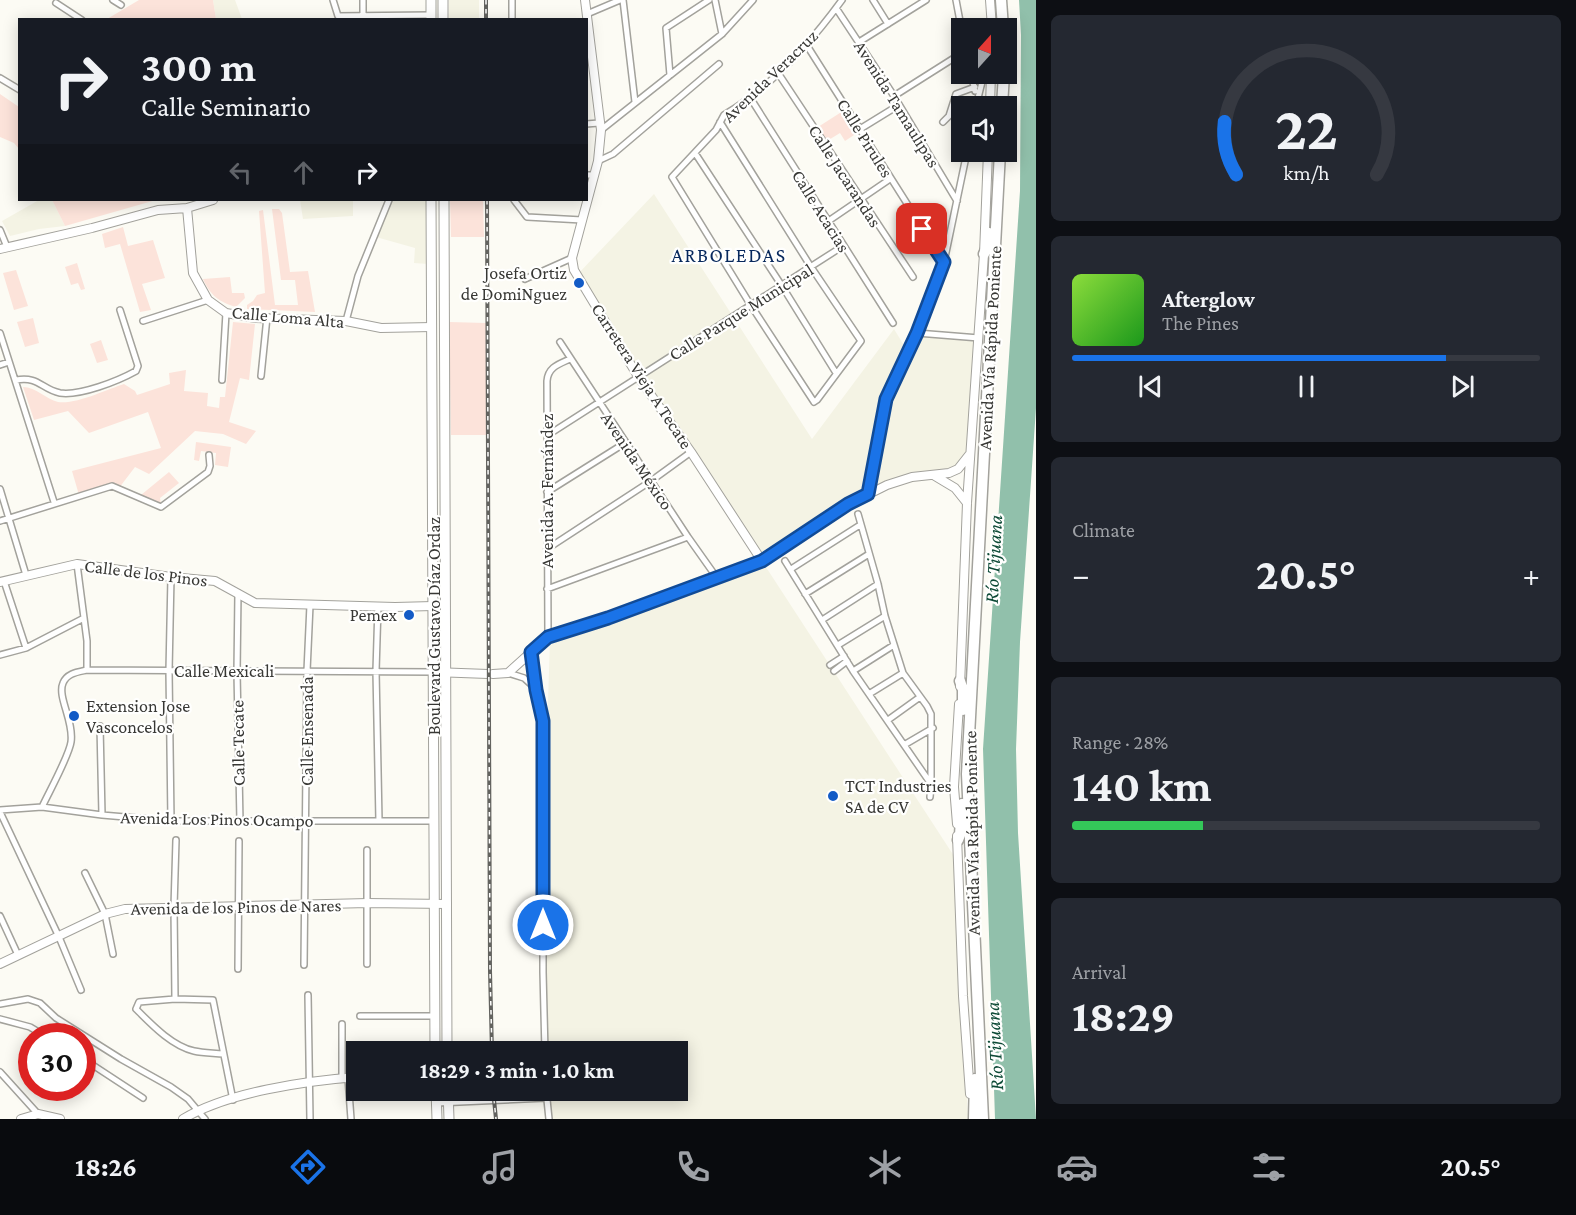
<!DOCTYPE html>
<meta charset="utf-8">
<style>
:root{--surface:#171b24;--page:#242831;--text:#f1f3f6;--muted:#9ea1a6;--line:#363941;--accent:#1a73e8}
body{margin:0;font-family:"Crimson Pro",serif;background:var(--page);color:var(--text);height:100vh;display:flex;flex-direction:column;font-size:22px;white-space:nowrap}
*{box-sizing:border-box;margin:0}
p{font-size:20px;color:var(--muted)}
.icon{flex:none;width:33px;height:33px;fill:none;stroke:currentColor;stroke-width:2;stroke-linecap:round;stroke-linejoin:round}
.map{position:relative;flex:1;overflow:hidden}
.panel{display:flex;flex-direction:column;gap:15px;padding:15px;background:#0d0f14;width:540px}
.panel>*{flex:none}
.banner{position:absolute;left:18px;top:18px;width:570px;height:183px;border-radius:0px;box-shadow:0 3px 15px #0003;background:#171b24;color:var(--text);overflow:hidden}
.needle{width:39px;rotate:21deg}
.fabs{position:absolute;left:951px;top:18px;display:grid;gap:12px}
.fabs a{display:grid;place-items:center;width:66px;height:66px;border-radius:0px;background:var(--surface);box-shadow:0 3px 15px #0003;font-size:30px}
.speed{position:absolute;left:18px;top:1023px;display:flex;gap:12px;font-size:30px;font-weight:700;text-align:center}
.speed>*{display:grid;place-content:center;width:78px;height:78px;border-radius:50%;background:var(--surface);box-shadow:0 3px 15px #0003;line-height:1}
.speed .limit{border:9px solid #d22;background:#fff;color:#111}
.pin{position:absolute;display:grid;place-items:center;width:51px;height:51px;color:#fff;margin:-26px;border-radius:12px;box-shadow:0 3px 9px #0006}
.me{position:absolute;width:66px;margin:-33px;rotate:0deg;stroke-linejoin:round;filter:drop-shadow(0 0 4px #0008)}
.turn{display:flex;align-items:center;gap:21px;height:126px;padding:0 24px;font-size:27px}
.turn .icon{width:78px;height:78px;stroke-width:2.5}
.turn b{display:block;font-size:42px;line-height:51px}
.lanes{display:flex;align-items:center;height:57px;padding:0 24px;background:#0003;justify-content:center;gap:30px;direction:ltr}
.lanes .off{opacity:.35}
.big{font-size:45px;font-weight:700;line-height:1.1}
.panel .tile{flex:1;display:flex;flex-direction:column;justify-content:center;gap:9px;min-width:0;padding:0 21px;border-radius:9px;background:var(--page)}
.panel .dial{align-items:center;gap:0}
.dial svg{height:156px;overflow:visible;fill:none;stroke:var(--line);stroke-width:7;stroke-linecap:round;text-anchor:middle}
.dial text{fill:var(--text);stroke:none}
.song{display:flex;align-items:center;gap:18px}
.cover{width:72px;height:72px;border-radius:9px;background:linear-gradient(135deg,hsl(90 70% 55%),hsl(120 70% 35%))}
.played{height:6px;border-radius:3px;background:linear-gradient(90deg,var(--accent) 80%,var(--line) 80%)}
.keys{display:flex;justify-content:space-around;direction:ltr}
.heat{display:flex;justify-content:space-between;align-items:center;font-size:33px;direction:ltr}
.charge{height:9px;border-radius:4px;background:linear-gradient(90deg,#34c759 28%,var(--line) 0)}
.trip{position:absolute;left:346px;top:1041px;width:342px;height:60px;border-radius:0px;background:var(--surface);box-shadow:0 3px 15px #0003;font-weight:700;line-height:60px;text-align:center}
.tab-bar{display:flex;height:96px;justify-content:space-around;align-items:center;background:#090b0e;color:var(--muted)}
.tab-bar .icon{width:42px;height:42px}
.tab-bar .current{color:var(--accent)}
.tab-bar b{font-size:27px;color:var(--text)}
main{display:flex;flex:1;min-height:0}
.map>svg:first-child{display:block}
.built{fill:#f4f3e4}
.green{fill:#fce3da}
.water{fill:#91c0ab}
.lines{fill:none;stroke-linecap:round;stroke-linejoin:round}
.street-casing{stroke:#a3a29c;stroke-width:8}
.secondary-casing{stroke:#a3a29c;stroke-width:10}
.primary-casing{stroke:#a3a29c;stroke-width:11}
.highway-casing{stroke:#a3a29c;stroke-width:13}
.street{stroke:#fff;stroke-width:5}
.secondary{stroke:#fff;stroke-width:8}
.primary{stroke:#fff;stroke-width:9}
.highway{stroke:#fff;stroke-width:10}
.rail-casing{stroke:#63635f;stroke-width:4}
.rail{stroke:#fffffe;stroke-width:1.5;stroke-dasharray:4.5;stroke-linecap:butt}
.route-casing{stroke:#114b97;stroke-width:15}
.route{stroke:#1a73e8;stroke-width:10}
.poi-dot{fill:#135bc6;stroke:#fffffe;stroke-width:2}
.labels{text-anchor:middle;stroke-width:4.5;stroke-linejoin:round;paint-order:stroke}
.street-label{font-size:18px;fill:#383835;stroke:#fffffe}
.poi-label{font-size:18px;fill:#383835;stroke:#fffffe;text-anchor:end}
.neighbourhood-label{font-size:20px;letter-spacing:1.5px;fill:#07285c;stroke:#fffffe}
.water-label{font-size:20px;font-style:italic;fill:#0d4a36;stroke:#fffffe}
</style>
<main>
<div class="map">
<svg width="1036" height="1119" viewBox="0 0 1036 1119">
<rect width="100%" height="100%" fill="#fcfbf4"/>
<path class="built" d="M213,0H235L242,19H216Z
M449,0H479V19H449Z
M654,194L812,439L894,329L908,352L886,399L869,494L762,561L954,856L968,1119H552L550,1091L678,1090V1052H548L544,972L543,854L550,641L761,560L639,378L603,309L577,275Z
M39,200H52L65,226L39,229L10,236L2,221Z
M300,200H353V216L303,219Z
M393,200H426L428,264L414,263L415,248L376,237Z
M917,333L979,338L970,454L958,469L912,477L876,490L891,403L920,341Z"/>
<path class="green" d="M139,0H213L216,19H107Z
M0,94L19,107V149L14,143L0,137Z
M843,111L857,133L845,141L840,133L827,141L818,127Z
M52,200H156L65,226Z
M450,200H483L484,237H451Z
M272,209H279L282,213L290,272L308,271L315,312L247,309V305L253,301L257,295L265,293L259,211L263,210L275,305H298L295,280H281Z
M123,227L128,246L153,240L165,278L142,284L151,310L140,312L120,244L105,248L102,234Z
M77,263L85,289L81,290L78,283L71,285L65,267Z
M16,270L28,306L14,310L3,273Z
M230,277L232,293H244L245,298L236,307C219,302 210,295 203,279Z
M33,318L39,343L25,347L17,322Z
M233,322L255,324L249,380L240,378L229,422L256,431L246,444L223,434L195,431L149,474L135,467L119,488L113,486L79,495L72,471L161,448L148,412L89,433L68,411L34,420L23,387C36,387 46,399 58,402C75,405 108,389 124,384L135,391L137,395L170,384L169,373L186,370L184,391L208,393L207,406L219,408L220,397H225Z
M449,322L486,323L488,435H451Z
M101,340L108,360L97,363L90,344Z
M196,442L231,447L228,467L215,465L216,453L201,451L199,461L194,460Z
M169,472L179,483L160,498L161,504H158L141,495Z"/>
<path class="water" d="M1019,0H1036V408L1020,642L1016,749L1018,833L1036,1119H995L983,749L1020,191L1021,35Z"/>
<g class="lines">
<g class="street-casing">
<path id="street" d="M113,0L121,5
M333,0L338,16L431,15
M363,0V15
M512,0V20
M623,0L635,102
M715,0L722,34
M873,0L888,24
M956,0L962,32
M56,3L82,20
M836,8L894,96L957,201
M587,14L620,0
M859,42L926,0
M806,44L944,262
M778,73L913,277
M971,74L975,91
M670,75L666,28L709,0
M0,78L20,90
M894,96L962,53
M751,99L893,323
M976,106L984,74
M720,122L811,267L861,341L817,400L814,402L750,304L672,177L716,130L724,115C771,87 810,44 842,0
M943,122L949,116L956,94L975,87
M586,124L599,123
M860,129L899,105
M601,130L722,34L753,0
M695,153L782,286L836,373
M598,161L613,154L719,64
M586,175H593
M514,200L527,217L582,220
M827,222L890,179
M0,230L7,247
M525,279L572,258
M143,321L208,300
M346,321L358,276L389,200
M0,333L54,502
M917,333L979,338
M560,342L688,537L717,578
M0,365L9,362
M261,376L267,317
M16,380C39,376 41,389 60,393C80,396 118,381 136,371L138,366L120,310
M222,380L226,313
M548,435L843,246
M0,489L26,575
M547,492L625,443
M869,494L886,399L917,333L944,262L967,152
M858,514L878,584L885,616L903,673L927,706L931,714V784
M0,521L112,486L161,507L208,472L210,466L209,455
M547,549L651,481L691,452
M785,561L853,671L931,784L930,797
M77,564L87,641V670
M791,569L860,525
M171,577L169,671L171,821
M4,581L26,648
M547,589L688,537
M238,593L237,672L240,822
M805,594L869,554
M378,606L376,671L379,821
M822,620L878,584
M548,637L547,381C548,367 559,364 570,359
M838,645L885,616
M531,652L536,690L543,721V972L545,1052
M0,655L26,648L84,618
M830,665L844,656
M834,671L847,661
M853,671L894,645
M508,673L524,678L535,688
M869,694L903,673
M888,720L920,697
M100,726L102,815
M904,745L933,728
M42,807C49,792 69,756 71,742C74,721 57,697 63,683C67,673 78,672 87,670L434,672
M0,810L42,807L102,815L171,821H435
M0,812L59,937L81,990
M85,873L105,914L113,954
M0,916L18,955
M367,964V850
M304,965L307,671L310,605
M238,969L239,841
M308,995L310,1119
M175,999L174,907L176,840
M0,1004L28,999L40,1003L56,1018L121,1059L171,1087L188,1099L205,1119
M360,1016H435
M0,1019L30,1027L45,1036
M342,1024V1078
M223,1054C214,1053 203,1053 194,1051C172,1046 152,1025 136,1009L139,1002L175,999L213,1000L233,1100
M82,1058L143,1098
M0,1072L38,1114
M348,1078L351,1119
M546,1090L549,1119
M437,1103L546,1098"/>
</g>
<g class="secondary-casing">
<path id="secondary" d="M585,0L601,130L598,161L572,258L574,270L639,378L691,452L762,561
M990,0L992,28
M990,106L991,74
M187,208L193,273L208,300L226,313L256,318L346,321L381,328L432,327
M0,249L92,228L158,210L187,208L213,200
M935,476L955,488L967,503
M0,582L77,564L171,577L215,581L255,603L395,607L433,606
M434,672L488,674
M493,674L508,673L548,637L608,617L762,561L848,504L869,494L887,485L912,477L949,473L958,469L969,455
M960,686L967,503L984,254L988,152
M957,824L954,787L959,704
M957,836L963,996L970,1094
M0,964L105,914L125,909L368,903L447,904
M21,1119L38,1114L60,1119
M183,1119C228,1092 305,1081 357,1077"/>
</g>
<g class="primary-casing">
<path id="primary" d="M431,0V20
M443,0V20
M431,200L435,1052
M444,200L447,1052
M436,1090L437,1119
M448,1090L449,1119"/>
</g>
<g class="highway-casing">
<path id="highway" d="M1001,0L1003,28
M1002,106L1004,74
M984,254L988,245L989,233
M960,681L963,690V710
M958,840L960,835L962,804
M974,1119L975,1079
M983,1119L967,774L1000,152"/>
</g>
<use href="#street" class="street"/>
<use href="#secondary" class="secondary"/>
<use href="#primary" class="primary"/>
<use href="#highway" class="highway"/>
<g class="rail-casing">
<path id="rail" d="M486,0V20
M487,200L490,971L492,1052
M493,1090L496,1119"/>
</g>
<use href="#rail" class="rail"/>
</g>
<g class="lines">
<g class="route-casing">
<path id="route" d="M543,925V721L536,690L531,652L548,637L608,618L762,561L848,504L868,494L886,399L917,333L944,262L922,229"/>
</g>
<use href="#route" class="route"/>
</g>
<g class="poi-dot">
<circle cx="579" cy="283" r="6"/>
<circle cx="409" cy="615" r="6"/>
<circle cx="74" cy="716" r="6"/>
<circle cx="833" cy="796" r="6"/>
</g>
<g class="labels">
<g class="street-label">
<text transform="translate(770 76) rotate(-44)" y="6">Avenida Veracruz</text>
<text transform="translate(897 104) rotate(58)" y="6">Avenida Tamaulipas</text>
<text transform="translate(865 138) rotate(58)" y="6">Calle Pirules</text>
<text transform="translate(845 176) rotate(57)" y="6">Calle Jacarandas</text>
<text transform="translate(821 211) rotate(58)" y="6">Calle Acacias</text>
<text transform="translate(741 312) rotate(-32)" y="6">Calle Parque Municipal</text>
<text transform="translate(288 317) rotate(5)" y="6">Calle Loma Alta</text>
<text transform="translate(990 348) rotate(-87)" y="6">Avenida Vía Rápida Poniente</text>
<text transform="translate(642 376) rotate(57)" y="6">Carretera Vieja A Tecate</text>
<text transform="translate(637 461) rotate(56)" y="6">Avenida México</text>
<text transform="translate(547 491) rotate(-90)" y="6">Avenida A. Fernández</text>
<text transform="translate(146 573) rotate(7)" y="6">Calle de los Pinos</text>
<text transform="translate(434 626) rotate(-90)" y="6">Boulevard Gustavo Díaz Ordaz</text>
<text x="224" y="677">Calle Mexicali</text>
<text transform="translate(307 731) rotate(-90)" y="6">Calle Ensenada</text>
<text transform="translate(238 743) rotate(-91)" y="6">Calle Tecate</text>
<text transform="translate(217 819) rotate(1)" y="6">Avenida Los Pinos Ocampo</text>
<text transform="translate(972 833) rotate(-91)" y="6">Avenida Vía Rápida Poniente</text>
<text transform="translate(236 907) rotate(-1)" y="6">Avenida de los Pinos de Nares</text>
</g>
<g class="poi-label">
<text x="567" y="279">Josefa Ortiz<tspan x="567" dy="21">de DomiNguez</tspan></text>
<text x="397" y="621">Pemex</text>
<text x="86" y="712" text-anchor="start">Extension Jose<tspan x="86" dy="21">Vasconcelos</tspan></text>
<text x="845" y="792" text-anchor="start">TCT Industries<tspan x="845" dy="21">SA de CV</tspan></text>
</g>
<g class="neighbourhood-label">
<text x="729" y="262">ARBOLEDAS</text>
</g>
<g class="water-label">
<text transform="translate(993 559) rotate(-87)" y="7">Río Tijuana</text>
<text transform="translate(994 1046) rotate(-93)" y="7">Río Tijuana</text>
</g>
</g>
</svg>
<div class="fabs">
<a><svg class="needle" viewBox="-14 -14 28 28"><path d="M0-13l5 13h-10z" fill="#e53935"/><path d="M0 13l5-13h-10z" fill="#9ea1a6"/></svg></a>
<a><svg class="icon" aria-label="sound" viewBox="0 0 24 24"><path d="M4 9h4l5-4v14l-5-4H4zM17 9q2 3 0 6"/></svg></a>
</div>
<div class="speed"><div class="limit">30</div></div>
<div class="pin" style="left:922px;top:229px;background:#d93025"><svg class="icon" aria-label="arrive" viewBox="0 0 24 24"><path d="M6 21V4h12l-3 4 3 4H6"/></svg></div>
<svg class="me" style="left:543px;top:925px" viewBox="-20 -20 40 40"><circle r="17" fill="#1a73e8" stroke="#fff" stroke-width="3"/><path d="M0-11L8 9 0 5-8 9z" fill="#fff"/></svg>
<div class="trip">18:29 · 3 min · 1.0 km</div>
<div class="banner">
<div class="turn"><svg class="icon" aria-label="right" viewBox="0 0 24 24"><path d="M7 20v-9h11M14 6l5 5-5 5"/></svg><div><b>300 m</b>Calle Seminario</div></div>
<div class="lanes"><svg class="icon off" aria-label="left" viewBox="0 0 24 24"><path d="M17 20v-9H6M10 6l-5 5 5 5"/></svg><svg class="icon off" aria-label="ahead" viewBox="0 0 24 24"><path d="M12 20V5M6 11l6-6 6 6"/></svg><svg class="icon" aria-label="right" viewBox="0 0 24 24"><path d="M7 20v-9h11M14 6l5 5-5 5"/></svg></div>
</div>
</div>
<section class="panel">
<div class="tile dial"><svg viewBox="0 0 100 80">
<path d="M14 69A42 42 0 1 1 86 69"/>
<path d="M14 69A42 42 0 0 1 8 42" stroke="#1a73e8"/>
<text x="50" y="56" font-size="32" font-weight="700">22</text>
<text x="50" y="72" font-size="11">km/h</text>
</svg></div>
<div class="tile">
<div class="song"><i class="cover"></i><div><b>Afterglow</b><p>The Pines</p></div></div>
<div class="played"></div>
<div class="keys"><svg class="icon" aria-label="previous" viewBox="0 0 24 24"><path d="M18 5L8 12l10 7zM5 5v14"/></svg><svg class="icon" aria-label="pause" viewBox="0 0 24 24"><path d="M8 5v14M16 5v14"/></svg><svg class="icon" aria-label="next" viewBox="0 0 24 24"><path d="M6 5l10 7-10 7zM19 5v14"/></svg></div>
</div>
<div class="tile"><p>Climate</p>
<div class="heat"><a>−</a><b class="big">20.5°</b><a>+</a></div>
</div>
<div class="tile"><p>Range · 28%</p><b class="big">140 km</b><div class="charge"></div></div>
<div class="tile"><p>Arrival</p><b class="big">18:29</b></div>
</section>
</main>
<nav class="tab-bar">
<b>18:26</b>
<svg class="icon current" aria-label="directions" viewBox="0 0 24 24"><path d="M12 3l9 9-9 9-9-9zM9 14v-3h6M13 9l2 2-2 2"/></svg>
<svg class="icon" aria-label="music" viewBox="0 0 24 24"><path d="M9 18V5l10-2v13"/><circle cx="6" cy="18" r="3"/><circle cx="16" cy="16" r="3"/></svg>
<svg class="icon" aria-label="phone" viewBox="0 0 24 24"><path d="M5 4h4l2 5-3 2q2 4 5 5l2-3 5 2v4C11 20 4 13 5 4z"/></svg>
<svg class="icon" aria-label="climate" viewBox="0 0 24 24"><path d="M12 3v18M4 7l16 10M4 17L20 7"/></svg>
<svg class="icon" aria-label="car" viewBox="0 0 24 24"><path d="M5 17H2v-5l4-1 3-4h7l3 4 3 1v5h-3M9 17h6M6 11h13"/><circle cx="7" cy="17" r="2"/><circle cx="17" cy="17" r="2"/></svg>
<svg class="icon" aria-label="filters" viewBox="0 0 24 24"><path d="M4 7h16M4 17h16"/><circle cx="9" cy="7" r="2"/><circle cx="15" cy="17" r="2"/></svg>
<b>20.5°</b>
</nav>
